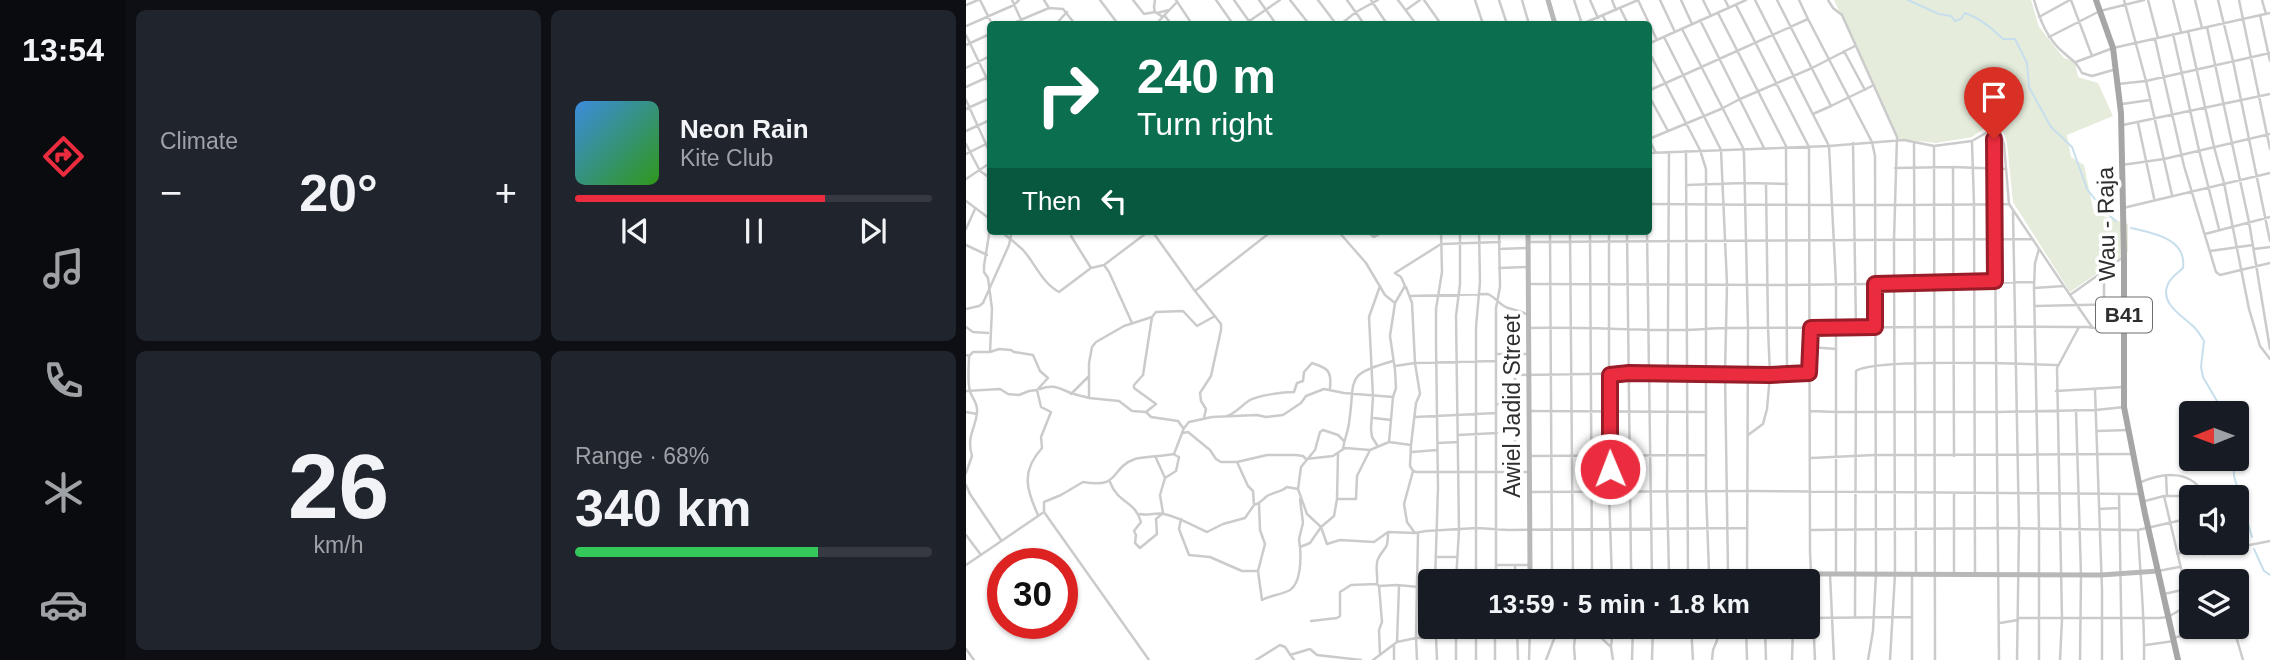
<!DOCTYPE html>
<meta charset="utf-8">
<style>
:root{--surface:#171b24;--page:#20242c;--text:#f1f3f6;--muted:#9ea1a6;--line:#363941;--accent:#ea2c3e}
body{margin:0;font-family:Arial,sans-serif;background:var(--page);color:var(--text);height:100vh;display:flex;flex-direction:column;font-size:26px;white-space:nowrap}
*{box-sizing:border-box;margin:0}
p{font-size:23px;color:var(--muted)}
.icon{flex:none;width:38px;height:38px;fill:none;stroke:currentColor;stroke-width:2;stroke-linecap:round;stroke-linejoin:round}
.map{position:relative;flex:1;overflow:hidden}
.sheet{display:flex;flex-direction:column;gap:10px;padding:10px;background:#0d0f14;width:840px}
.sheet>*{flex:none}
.banner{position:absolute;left:21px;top:21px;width:665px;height:214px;border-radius:7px;box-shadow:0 2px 5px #0004;background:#0b6e4f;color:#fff;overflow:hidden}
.needle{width:46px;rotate:269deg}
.controls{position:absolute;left:1213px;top:401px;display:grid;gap:14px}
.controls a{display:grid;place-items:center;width:70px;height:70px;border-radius:7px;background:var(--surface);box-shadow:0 2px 5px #0004;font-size:35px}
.speed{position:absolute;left:21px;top:548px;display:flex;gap:14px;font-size:35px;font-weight:700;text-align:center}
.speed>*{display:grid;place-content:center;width:91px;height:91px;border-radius:50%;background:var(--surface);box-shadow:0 2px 5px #0004;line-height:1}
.speed .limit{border:10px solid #d22;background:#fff;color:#111}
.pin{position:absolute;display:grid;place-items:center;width:60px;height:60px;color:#fff;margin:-72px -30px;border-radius:50% 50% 50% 0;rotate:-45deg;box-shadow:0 0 7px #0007}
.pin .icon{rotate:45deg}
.me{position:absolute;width:77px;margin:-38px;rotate:359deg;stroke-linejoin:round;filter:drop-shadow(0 0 5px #0008)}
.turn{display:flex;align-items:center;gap:24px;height:147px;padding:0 35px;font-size:32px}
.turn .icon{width:91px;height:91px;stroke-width:2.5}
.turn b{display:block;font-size:49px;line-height:60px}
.then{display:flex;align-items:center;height:66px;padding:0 35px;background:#0003;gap:14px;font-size:26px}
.big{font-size:52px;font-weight:700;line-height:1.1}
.sheet .tile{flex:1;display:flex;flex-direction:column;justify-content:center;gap:10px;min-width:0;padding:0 24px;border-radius:10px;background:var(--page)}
.sheet .dial{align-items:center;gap:0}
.dial b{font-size:91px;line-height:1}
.song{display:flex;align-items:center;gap:21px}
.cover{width:84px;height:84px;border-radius:10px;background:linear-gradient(135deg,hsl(210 70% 55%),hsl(110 70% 35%))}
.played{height:7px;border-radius:4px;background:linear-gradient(90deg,var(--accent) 70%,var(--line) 70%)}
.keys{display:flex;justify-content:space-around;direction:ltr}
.heat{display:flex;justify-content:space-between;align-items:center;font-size:38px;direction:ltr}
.charge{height:10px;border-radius:5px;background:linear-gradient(90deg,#34c759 68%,var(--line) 0)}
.sheet .tiles{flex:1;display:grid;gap:10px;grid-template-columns:repeat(2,1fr)}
.trip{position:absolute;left:452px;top:569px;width:402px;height:70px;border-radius:7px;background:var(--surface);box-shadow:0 2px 5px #0004;font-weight:700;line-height:70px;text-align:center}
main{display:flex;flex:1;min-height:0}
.menu{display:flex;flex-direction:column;width:126px;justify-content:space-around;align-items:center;background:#090b0e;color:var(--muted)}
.menu .icon{width:49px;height:49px}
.menu .on{color:var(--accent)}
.menu b{font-size:32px;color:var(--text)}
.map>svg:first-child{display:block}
.green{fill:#e5ecdb}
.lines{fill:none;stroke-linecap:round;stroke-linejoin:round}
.stream{stroke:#c7dfec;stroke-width:2}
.street{stroke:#cbcbcb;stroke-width:2.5}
.secondary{stroke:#b8b8b8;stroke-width:5}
.primary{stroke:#a6a6a6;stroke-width:6}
.route-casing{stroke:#981d28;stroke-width:18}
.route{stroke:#ea2c3e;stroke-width:12}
.labels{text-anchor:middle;stroke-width:7;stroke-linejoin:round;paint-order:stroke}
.shield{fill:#fff;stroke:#6d6d6d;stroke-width:2}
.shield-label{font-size:21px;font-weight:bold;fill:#2e2e2e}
.street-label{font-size:23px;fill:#2e2e2e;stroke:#fff}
</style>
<main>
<nav class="menu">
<b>13:54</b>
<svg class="icon on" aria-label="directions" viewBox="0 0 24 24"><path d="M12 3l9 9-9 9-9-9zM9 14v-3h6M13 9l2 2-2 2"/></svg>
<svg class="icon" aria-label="music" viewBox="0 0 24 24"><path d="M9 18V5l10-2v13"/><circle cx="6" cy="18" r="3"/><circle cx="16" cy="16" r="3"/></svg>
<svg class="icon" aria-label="phone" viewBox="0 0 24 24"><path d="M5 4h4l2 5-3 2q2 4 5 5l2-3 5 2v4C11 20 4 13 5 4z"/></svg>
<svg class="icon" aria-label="climate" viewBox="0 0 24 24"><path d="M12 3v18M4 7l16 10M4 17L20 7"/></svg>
<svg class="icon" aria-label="car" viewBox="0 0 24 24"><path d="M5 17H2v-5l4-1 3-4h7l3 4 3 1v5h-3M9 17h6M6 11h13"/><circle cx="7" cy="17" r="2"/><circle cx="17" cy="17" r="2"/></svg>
</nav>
<section class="sheet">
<div class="tiles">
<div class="tile"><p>Climate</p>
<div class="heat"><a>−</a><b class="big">20°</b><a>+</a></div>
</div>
<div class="tile">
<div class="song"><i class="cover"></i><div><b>Neon Rain</b><p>Kite Club</p></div></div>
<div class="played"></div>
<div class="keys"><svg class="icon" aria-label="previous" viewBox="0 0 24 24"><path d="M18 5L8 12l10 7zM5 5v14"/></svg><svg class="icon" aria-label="pause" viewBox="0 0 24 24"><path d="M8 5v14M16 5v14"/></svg><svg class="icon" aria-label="next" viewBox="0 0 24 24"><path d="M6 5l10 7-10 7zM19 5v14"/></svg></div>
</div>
<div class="tile dial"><b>26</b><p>km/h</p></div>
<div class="tile"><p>Range · 68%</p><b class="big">340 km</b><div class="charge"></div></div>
</div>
</section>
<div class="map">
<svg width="1304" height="660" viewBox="0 0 1304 660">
<rect width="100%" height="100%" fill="#fff"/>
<path class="green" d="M868,0H1065L1073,27L1098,58L1109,61L1112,77L1132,83L1147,116L1101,135L1105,157L1118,165L1128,213L1162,224V252L1104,292L1047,202L1041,143L1033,118L1006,137L970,143L932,139Z"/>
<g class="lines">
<path class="stream" d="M942,0L973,14L985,16L989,21L995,19L999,13C1014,18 1026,28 1037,39H1049L1061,63L1063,87L1085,127L1106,147L1121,189L1138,211L1150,221
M1165,228C1186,233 1221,238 1217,268C1212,273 1205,277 1202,284C1193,304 1217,316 1228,327C1232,331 1235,336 1238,341L1235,367L1237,377L1258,413
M1267,458L1268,476L1286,537
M1288,549L1298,571L1304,575"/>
<path class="street" d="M14,0L26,24
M46,0L57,24
M78,0L83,8
M134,0L152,24
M167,0L178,14L189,12L197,17
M189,0L188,7L189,12
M210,0L226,24
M250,0L267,24
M268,0L285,24
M293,0L310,24
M324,0L343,24
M352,0L370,24
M381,0L398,24
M405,0L421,24
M432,0L450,24
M458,0L475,24
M509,0L517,24
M533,0L541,24
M556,0L563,24
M608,0L616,24
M624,0L632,18
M646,0L650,10
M672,0L691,40
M694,0L709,32
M715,0L726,24
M737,0L745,16
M759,0L763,8
M789,0L863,146L870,284V412H1030L1130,410L1158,407
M811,0L865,106L908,85
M833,0L842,19
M862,0L867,8L876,15L931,137L928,240L929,574L924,660
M1068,0C1074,20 1081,39 1098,53C1109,63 1108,59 1116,73L1126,76L1147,70
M1105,0L1126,56
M1158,0L1180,81L1206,195
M1182,0L1192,38
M1207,0L1215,32
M1229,0L1236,28
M1252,0L1267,61L1304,241
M1273,0L1304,149
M1296,0L1300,14
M0,5L12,0
M770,5L843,147L844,552L849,660
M654,8L662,24
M440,10L454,0
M191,13L203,10
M752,13L820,146L821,373
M1294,15L1304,61
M199,16L205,24
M637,16L641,24
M1073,17L1104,0
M734,20L798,148
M45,24L83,8L97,9L109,24
M90,24L101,12
M190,24L211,2
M279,24L314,0
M375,24L390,12L412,0
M616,24L672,0
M0,26L48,5L53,0
M1241,27L1283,222L1304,349
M716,29L777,148L778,154L782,328L781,581
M1222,31L1248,147L1258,183L1283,309L1294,346L1304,359
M1207,34L1233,150L1253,229
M0,35L24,85
M698,37L755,150L761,284L759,373L762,572
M1083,37L1134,11L1178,0
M1189,39L1218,166L1250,272L1254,275L1304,263
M682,44L780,0
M0,45L24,34
M682,50L734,150L740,169V491L743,572
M878,51L899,90
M1110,62L1147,48L1304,13
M0,68L24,56
M1152,84L1180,81L1304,53
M0,87L24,76
M682,91L842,19L906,142L909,156L910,574L907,631L902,660
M682,94L702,131
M0,100L24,153
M1156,104L1184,100
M0,109L24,98
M847,114L865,106
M1172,123L1188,198
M1157,125L1304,94
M0,131L24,120
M682,138L690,153
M683,139L755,109L774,99L846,68L889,46
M887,143L890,328
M948,143L950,573
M1006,143L1008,204L1009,574
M0,144L14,171L24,178
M968,146L969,660
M720,151L722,581
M703,152L701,492L703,572
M682,153L863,146L938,140L968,146L1006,141L1032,126L1038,144L1043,204L1104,295L1156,258
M0,154L24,142
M1156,165L1198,159L1304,134
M987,167L1040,169
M929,168L987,167L988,456
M0,179L24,163
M721,185L778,183L821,184
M0,201L24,219
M682,204C803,205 923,206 1043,204
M1157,208L1304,173
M1047,212L1053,529L1051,660
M0,229L9,209
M35,231C42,238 50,243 57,250C69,263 76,283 93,292L125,268L138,265
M107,231L105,236L125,268
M186,231L229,291
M372,231L400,263L419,295L429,303
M400,231L408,237L419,231
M455,231H461
M584,231L586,571
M604,231L607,581
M624,231L626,573
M643,231V493L646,581
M661,231L665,566L667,581
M681,231L686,581
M1239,234L1304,217
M563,242L1067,239
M0,245L21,255
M533,249L562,248
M1073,249L1069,263L1068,288L1073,529V660
M1288,249L1304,247
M1244,251L1287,245
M533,268L562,267
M1138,273V305
M564,284L821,285L1068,282
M440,287L446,303L449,363L454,394L450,403L445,445
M1068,288L1098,286
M1104,295L1126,327
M444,296L522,294C530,298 535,306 542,308C549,310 553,310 560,314
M1070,306L1158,304
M0,309L13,306L17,303L43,245L46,231
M186,317L177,375L168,385V388L190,404L180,412L166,411L153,401L123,398V363L126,347L130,342L158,326L186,317L190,312L217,311L231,326L249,316
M166,323L143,272L138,265L183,231
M0,327L7,332L22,333
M563,328C615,327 666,330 717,330C731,330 746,328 760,328C880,328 1000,326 1121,327L1137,329L1157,327
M844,347L870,349
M24,352L33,349L45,350L48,352L67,355L74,371L82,378L71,390L75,407L85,412L75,437L76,448C55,471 60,489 72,515
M530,354H562
M549,354V472
M0,355L3,356L7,352H24L26,309L22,278L18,272V266L24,228
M429,366L449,363L530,361
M550,375L682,373L804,375L843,373
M74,389C88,384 92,388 105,393C110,395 117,396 123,398
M1129,390L1136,590V660
M0,391L34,389L42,394L53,395L63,391L71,390
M1090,391L1157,387
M105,394L122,377
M532,404H550
M1110,410L1115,575L1114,660
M564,411L739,412
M844,411L870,412V574
M0,412L11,414
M180,412L185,417L212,421L217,428
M261,416C270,413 276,405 284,400C294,395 317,392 328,392L331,383L337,381L338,372L346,363C361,368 366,370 364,388
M450,417L530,413
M238,418L240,409L235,401L234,393L245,376L255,330V324L229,291L306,231
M408,418L425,420
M1131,431L1162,430
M217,433L222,432L244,450L250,459L255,462H271L301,455H330L337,456L340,459L367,456L379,448L404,450L423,442L445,445L444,466L447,471L451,472H563
M492,435L531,433
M782,435L797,424L801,409L804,375L802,328L800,184
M423,442L427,397
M472,443L492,442
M411,445L406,437L405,429L407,396L403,317L414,286
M377,449C378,440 382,432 383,423C390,378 377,375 427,361
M446,452L471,450
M563,456L740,455
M845,458L908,455L1167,454
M271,462L282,486L287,491L288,505
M447,471L438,504L441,522L449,533
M0,473L6,456C0,436 10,428 11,412C12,402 6,399 4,391C1,381 3,366 3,356
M1200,475L1201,496
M199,478L210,471L213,457L209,455
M144,482C152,504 169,500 175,522L168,531L170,535L169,543L174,548L191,534L190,519L197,513L194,495L199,478L190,458
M1173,483C1197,472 1227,469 1239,497
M0,485L4,494L35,540
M332,489L341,514L355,527L361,544L374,540L408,542L422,532L449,533L460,531L511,528L542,530L781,528
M332,489L335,467L349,450L354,432L357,430L372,435L378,441
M564,492L787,491L1175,494
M988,493V574
M1153,494L1156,660
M334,499L337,523L333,539L334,547
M371,499L372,454
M1179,501L1198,496H1238
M293,504L294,530L299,544L292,571L296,600C305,595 315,595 324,590C335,583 335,559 334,547L344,543L355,527L368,516L371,499H390L391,476L404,450
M1133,509L1153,508
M78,512V502L95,495L117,482C156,489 143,468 169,459C177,457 197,456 208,454L218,428L223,422L246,417L291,415L300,417L317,415L335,403L340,396L358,389L378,393L427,397L430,388L429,370L424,336L429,303L439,286L435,277L429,273L475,244L534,242
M78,512L183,660
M174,514C182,516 191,512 198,514C213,517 227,526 241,532L257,524L279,518L288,505C295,503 296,500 301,496C308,492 315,492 321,487L332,489
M215,519L213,529L223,555L244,557L276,571H292
M845,530L1033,528L1172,530L1225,518
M1172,531C1174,574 1179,617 1178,660
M0,535L15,555
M1251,542L1253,551
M1211,554L1218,552L1238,554L1304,541
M470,557H490
M0,565L78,512
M530,565H564
M549,567L550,581
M1192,571L1213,567
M825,574V581
M864,574L868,660
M469,581L472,488L470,343V309L476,272L475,231
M490,581L493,530L490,316L494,284V231
M510,581V327L514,282L513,231
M530,581V308L534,287L533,231
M411,584C412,577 409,565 412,559C418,546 422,552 422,532
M413,586L416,622L413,630L414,655
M1198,594L1225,588
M889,617L890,371C910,358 1058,364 1091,365
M842,618L945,617
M1053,618H1194L1202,617L1219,607L1222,598L1198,496
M345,621L371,618L374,616V592L385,585L411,584L413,586L431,585L464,588
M1034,623L1052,620
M510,626V660
M529,626V660
M551,626L552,660
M627,626L630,633L645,647
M725,626L727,660
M780,626L781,660
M799,626L800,660
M1267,626L1277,660
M510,637L527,636
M1207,638L1255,626
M431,642L433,586
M1180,645L1208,641
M0,649L8,660
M324,655L344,649L351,655L395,660
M290,660L314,645L319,647L328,660
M407,660L431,642L450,638L452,534
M428,660V646
M451,660L450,638L470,637V626
M471,660L470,637L509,634
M490,660V636
M563,660L564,626
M580,660L593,626
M609,660L608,647L610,626
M647,660L645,647L647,626
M666,660L667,626
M686,660L687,626
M746,660L747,650L757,626
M826,660L827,626
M946,660V576
M1033,660L1028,143L1033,129
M1094,660L1096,619L1091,368L1113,327"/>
<path class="secondary" d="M582,0L589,24
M562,231L564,573L1135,575L1192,571"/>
<path class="primary" d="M1130,0L1147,48L1155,113L1158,256V407L1179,514L1212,660"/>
</g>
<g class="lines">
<g class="route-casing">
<path id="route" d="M644,469V375L663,373L804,375L843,373L845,328L909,327V284L1029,281L1028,139"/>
</g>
<use href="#route" class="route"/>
</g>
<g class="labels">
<rect class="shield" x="1130" y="297.5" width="56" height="35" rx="5"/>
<g class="shield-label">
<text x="1158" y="322">B41</text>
</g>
<g class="street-label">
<text transform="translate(1140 224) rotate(-91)" y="8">Wau - Raja</text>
<text transform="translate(546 406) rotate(-90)" y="8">Awiel Jadid Street</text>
</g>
</g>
</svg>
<div class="controls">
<a><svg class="needle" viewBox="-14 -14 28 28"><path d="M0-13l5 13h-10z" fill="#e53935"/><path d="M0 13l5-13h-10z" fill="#9ea1a6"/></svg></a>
<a><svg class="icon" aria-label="sound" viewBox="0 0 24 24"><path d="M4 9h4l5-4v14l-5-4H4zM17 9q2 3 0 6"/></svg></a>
<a><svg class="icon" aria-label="layers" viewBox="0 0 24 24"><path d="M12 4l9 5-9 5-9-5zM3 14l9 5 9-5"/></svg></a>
</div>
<div class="speed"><div class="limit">30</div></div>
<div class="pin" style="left:1028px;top:139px;background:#d93025"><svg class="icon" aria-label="arrive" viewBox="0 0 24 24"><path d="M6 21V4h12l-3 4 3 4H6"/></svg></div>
<svg class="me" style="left:644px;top:469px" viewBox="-20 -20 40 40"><circle r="17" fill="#ea2c3e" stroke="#fff" stroke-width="3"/><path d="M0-11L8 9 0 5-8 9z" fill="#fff"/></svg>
<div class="trip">13:59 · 5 min · 1.8 km</div>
<div class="banner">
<div class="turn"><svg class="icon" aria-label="right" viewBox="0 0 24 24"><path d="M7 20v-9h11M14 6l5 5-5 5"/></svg><div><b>240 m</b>Turn right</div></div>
<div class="then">Then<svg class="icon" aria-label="left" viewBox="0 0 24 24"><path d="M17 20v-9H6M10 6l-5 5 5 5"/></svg></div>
</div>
</div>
</main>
